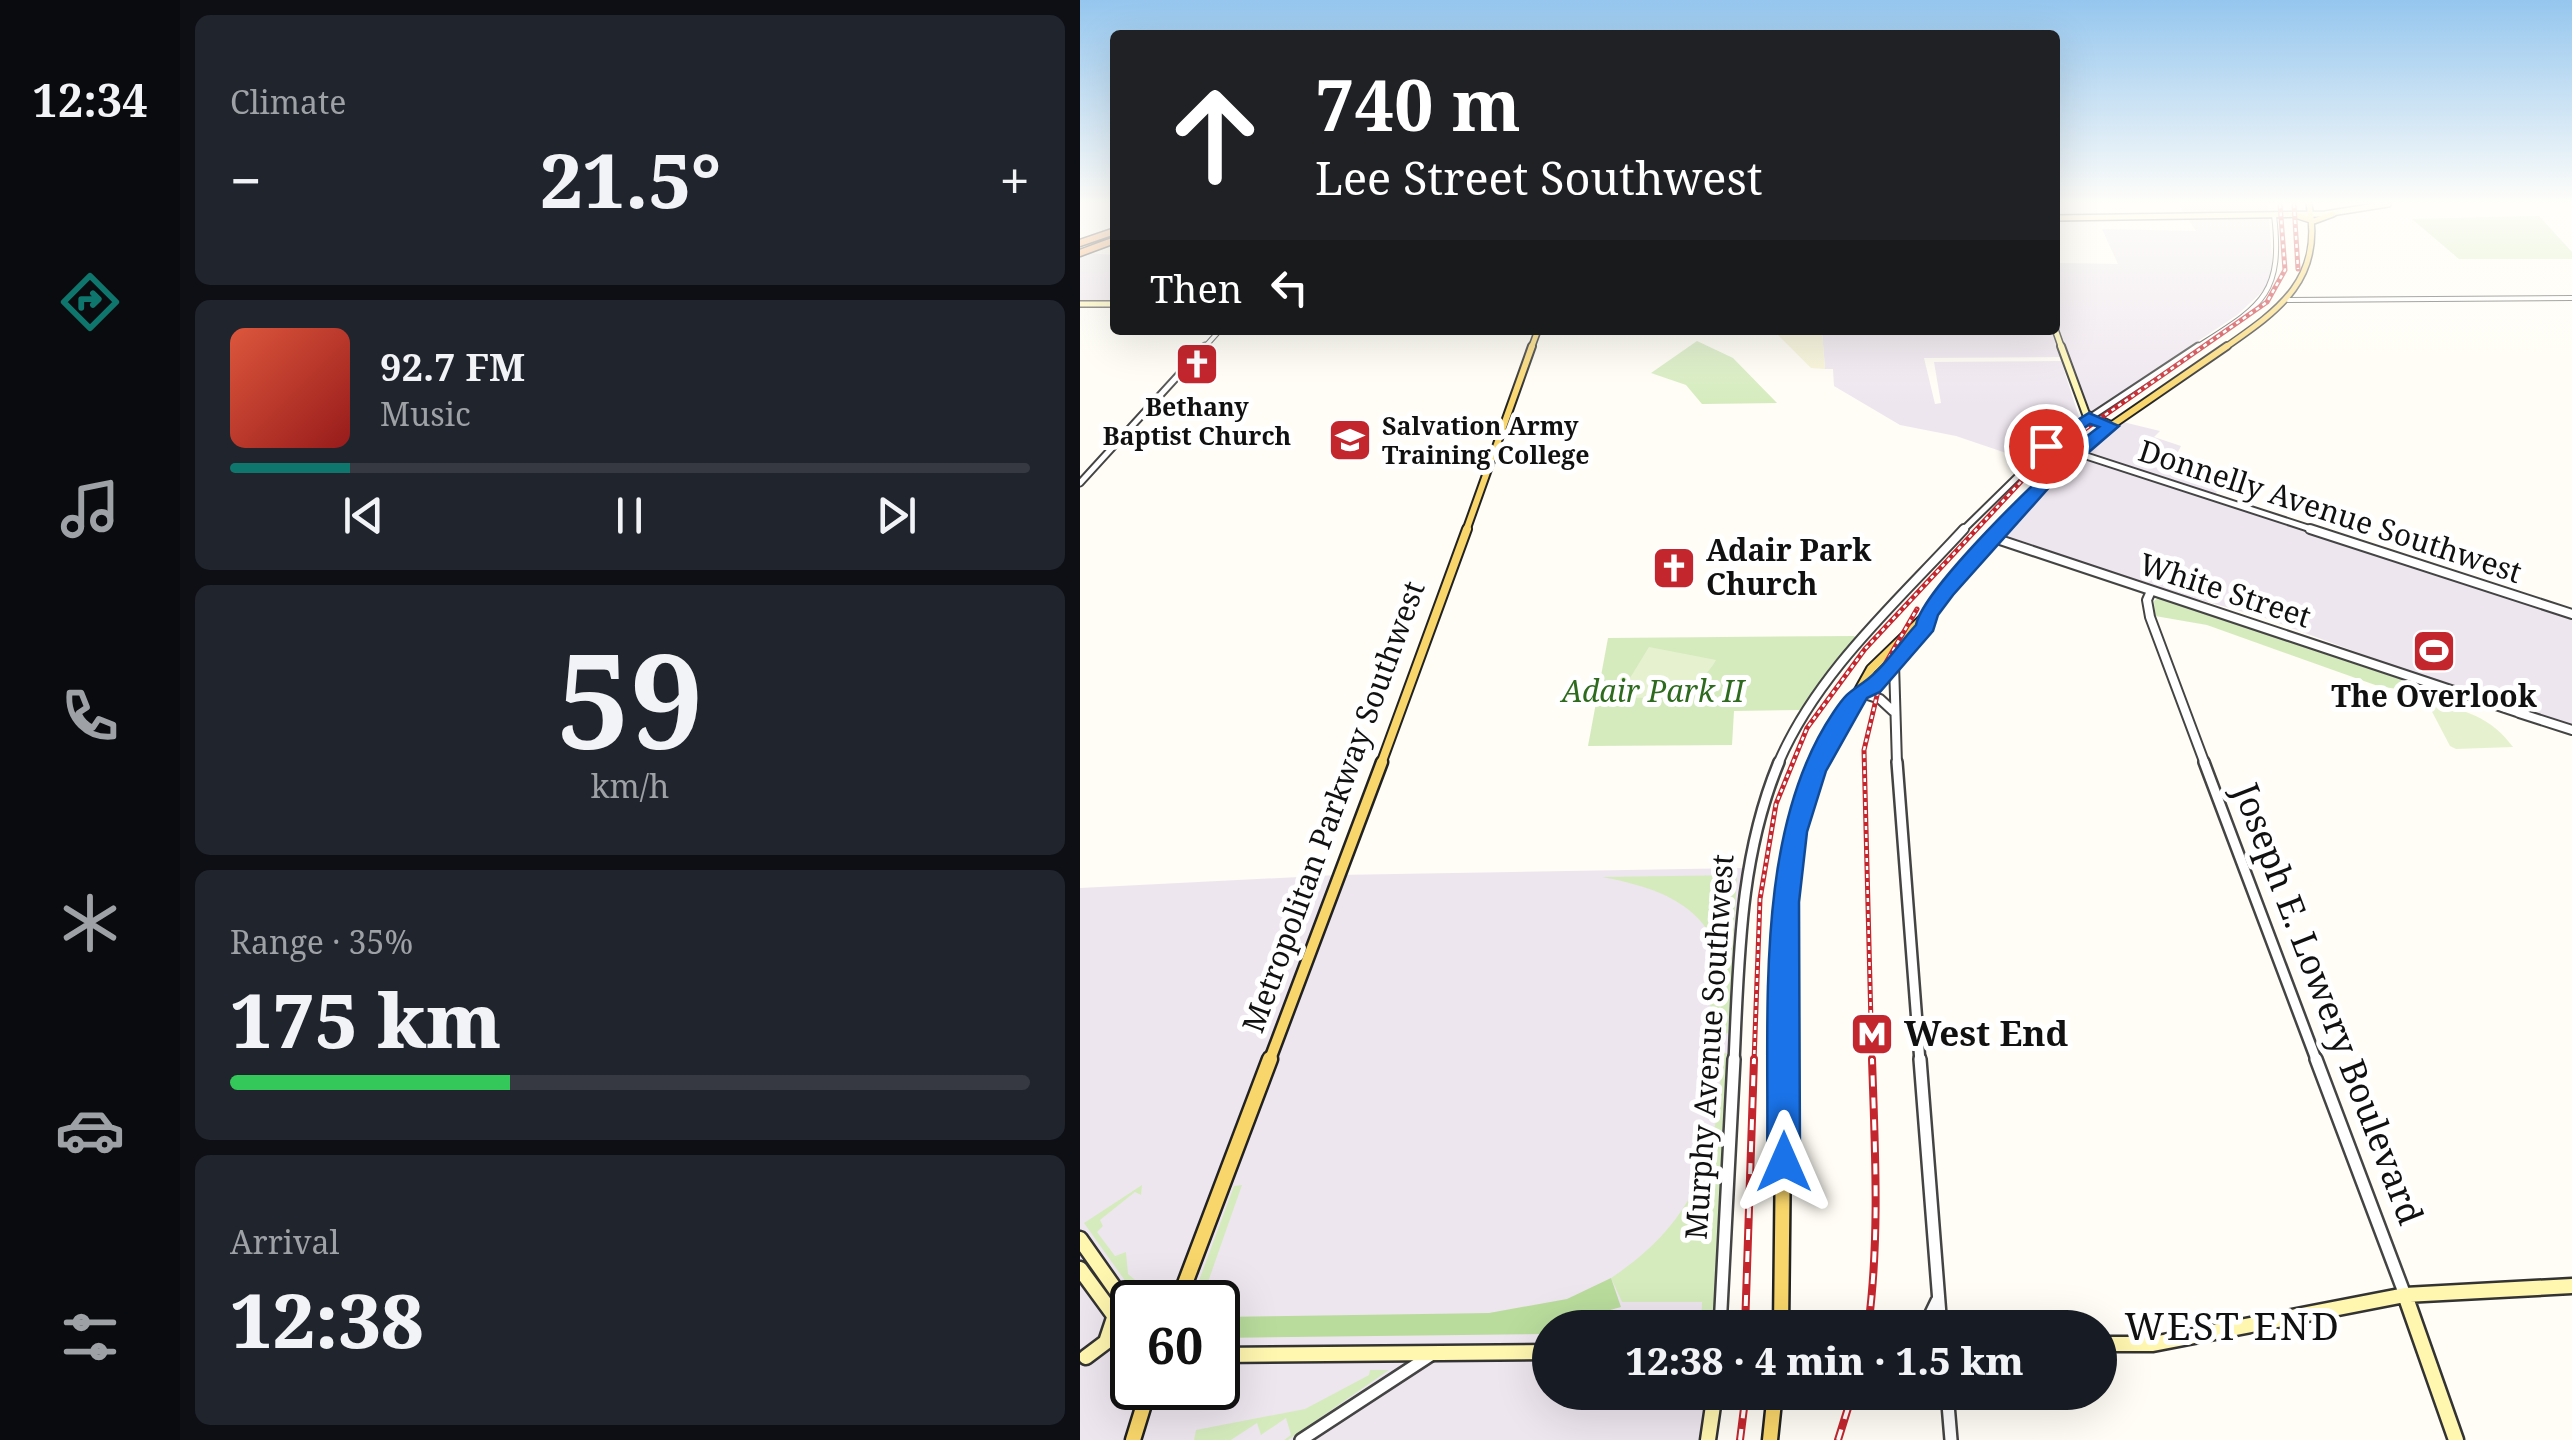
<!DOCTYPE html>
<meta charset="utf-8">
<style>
:root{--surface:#171b24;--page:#20242c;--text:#f1f3f6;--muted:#9ea1a6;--line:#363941;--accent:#0f766e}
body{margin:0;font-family:"Noto Serif",serif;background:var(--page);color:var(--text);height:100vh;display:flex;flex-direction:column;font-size:38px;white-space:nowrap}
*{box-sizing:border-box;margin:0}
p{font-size:32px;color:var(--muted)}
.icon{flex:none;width:55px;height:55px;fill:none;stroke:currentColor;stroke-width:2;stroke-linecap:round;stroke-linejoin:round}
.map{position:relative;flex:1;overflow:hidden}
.side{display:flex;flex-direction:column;gap:15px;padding:15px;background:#0d0f14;width:900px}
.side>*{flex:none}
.top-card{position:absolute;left:30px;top:30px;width:950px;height:305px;border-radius:10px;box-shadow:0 10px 40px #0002;background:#202124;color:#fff;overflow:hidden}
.speed{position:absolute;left:30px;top:1280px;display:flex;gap:20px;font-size:50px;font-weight:700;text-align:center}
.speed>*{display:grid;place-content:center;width:130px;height:130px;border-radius:50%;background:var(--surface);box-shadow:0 10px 40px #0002;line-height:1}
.speed .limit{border:5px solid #111;border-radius:15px;background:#fff;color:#111}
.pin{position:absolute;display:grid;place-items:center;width:85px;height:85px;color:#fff;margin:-42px;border:5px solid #fff;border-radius:50%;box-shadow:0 2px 10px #0007}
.me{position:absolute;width:110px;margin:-55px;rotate:0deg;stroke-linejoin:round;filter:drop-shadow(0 0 8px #0008)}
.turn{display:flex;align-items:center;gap:35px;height:210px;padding:0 40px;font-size:45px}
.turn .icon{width:130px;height:130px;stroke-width:2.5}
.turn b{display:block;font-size:70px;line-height:85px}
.then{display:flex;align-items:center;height:95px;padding:0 40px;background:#0003;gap:20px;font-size:38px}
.big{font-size:75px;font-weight:800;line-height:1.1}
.side .widget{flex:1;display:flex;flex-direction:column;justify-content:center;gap:15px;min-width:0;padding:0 35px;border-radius:15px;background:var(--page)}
.side .dial{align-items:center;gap:0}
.dial b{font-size:130px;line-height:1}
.song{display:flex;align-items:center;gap:30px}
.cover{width:120px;height:120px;border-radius:15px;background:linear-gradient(135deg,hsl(10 70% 55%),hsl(0 70% 35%))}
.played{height:10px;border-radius:5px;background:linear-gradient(90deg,var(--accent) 15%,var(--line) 15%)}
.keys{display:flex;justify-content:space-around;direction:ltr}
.heat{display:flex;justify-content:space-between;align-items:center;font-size:55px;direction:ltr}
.charge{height:15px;border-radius:8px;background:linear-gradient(90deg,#34c759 35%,var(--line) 0)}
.trip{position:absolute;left:452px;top:1310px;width:585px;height:100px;border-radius:50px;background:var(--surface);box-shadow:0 10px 40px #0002;font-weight:800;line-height:100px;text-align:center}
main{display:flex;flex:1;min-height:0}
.dock{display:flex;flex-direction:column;width:180px;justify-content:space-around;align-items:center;background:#090b0e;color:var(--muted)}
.dock .icon{width:70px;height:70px}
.dock .selected{color:var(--accent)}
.dock b{font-size:45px;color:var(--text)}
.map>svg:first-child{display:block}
.industrial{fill:#eee6ef;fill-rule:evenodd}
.farmland{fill:#f6f3d4}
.green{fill:#d5ebbd}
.forest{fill:#b9dc9c}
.pitch{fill:#e6f2cf}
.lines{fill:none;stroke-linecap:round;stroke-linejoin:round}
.tertiary-far4-casing{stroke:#444;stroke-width:6}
.tertiary-far3-casing{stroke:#444;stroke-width:9}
.tertiary-far2-casing{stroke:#444;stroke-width:12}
.tertiary-far1-casing{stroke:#444;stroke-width:14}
.tertiary-casing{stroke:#444;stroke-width:16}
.secondary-far2-casing{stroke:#333;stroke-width:8}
.secondary-far1-casing{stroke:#333;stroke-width:10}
.secondary-casing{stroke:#333;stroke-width:19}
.primary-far4-casing{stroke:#222;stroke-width:8}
.primary-far3-casing{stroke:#222;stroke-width:10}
.primary-far2-casing{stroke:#222;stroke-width:12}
.primary-far1-casing{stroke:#222;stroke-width:15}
.primary-casing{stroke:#222;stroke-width:19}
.motorway-casing{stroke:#222;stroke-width:9}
.tertiary-far4{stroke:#fff;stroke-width:4}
.tertiary-far3{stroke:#fff;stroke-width:5}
.tertiary-far2{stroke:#fff;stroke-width:8}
.tertiary-far1{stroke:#fff;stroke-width:9}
.tertiary{stroke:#fff;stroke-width:11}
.secondary-far2{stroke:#fff6b0;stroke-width:5}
.secondary-far1{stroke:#fff6b0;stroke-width:6}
.secondary{stroke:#fff6b0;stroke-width:14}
.primary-far4{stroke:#f9d66b;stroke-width:5}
.primary-far3{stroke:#f9d66b;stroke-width:6}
.primary-far2{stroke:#f9d66b;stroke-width:8}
.primary-far1{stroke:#f9d66b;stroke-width:10}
.primary{stroke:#f9d66b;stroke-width:14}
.motorway{stroke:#f5a25d;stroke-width:6}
.rail-far1-casing{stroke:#c4262e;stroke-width:5}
.rail-casing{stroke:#c4262e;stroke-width:8}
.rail-far1{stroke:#fff;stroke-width:2.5;stroke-dasharray:4;stroke-linecap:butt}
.rail{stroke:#fff;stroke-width:4;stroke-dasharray:11;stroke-linecap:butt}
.route{fill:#1a73e8;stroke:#114b97;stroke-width:2.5}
.labels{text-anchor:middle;stroke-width:10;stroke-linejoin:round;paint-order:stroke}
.far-poi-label{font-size:25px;font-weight:bold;fill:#111;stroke:#fff}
.street-label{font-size:30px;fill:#111;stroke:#fff}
.poi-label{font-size:30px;font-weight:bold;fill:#111;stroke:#fff;text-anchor:start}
.park-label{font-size:30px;font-style:italic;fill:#2f6b1f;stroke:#fff}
.near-street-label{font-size:35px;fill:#111;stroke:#fff}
.near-poi-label{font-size:35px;font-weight:bold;fill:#111;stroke:#fff;text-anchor:start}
.near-neighbourhood-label{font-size:38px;letter-spacing:2.5px;fill:#111;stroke:#fff}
</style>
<main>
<nav class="dock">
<b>12:34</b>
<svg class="icon selected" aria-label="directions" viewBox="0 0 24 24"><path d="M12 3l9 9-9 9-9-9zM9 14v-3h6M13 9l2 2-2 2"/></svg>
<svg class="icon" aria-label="music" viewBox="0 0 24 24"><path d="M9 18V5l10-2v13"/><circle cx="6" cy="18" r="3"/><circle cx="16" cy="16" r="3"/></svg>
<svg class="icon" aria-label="phone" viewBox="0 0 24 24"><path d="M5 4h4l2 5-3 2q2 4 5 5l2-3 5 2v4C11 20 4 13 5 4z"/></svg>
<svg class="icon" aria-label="climate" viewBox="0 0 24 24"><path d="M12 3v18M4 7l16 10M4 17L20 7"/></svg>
<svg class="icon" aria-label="car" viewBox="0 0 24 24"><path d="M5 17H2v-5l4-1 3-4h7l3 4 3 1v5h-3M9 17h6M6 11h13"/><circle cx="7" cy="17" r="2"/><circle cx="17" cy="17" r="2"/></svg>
<svg class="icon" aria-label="filters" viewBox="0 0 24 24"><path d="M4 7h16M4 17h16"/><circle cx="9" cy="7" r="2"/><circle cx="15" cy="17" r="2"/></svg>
</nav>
<section class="side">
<div class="widget"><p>Climate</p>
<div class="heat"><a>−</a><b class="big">21.5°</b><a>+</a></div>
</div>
<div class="widget">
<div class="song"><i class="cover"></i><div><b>92.7 FM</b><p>Music</p></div></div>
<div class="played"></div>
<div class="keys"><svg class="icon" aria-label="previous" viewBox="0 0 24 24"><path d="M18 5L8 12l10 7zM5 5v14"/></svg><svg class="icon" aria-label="pause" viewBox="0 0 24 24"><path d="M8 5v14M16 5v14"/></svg><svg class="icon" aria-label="next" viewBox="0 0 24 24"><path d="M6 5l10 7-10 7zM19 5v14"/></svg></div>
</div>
<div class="widget dial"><b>59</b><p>km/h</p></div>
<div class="widget"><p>Range · 35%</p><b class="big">175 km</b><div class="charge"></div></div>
<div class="widget"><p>Arrival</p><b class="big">12:38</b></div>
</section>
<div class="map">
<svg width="1492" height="1440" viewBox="0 0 1492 1440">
<rect width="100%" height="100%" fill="#fffdf5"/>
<path class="industrial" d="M1098,204H1188L1193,272L1184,290L1157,315L1011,413L989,357L844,358L855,404L861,403L854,362L981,361L999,417L937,462L935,456L876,436L820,425L754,386L753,369H745L742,330H975V263L1038,264L1022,229L1116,231Z
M5,253L35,255V304L0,305V255Z
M1043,422L1080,431L1074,437L1101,446L1095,458L1149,474L1131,500L1492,617V726L1363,684L1182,617L1069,586L924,537L1003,451Z
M663,868L645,1327L470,1328V1392L636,1393L628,1440H0V888L257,875ZM52,1302H138V1388H52Z"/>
<path class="farmland" d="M693,330H742L745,369L731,368Z"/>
<path class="green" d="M1459,216L1492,252V259H1379L1332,219Z
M617,341L653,358L697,403L622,404L606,385L571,373Z
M1078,598L1190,630L1323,678L1317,689L1298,686L1127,625L1075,616L1074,601Z
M774,636L779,640L724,710L654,711L652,745L508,746L528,638Z
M657,875L648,1033L634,1036L640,1031L629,1002L639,995L646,983C637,909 586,889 522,877Z
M638,1053H647L633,1327H621L622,1302H542L531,1278C611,1225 637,1162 641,1069L639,1061L633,1058H638Z
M62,1185L61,1195L55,1192L20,1220L23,1226L17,1232L35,1256L46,1252L48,1274L61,1285L53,1292L4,1223Z
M162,1185L121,1302H111L154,1186Z
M290,1370H309L208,1440H204L211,1435L206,1418L181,1435L177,1423L151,1440H114L116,1430L225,1409L289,1375Z"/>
<path class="forest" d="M531,1278L541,1307L516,1314L506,1327L470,1328V1334L138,1338V1317L409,1313L487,1299Z"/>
<path class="pitch" d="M569,647L636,660C617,694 575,702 539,696Z
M1349,706C1382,706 1413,719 1433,747L1376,749L1370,746Z"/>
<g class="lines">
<g class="tertiary-far4-casing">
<path id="tertiary-far4" d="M1208,300L1492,298
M123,349L140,330
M1114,349C1179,307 1204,298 1194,215"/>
</g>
<g class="tertiary-far3-casing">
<path id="tertiary-far3" d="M994,452L1237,531
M0,483L125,346
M882,531L973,442L1118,346"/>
</g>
<g class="tertiary-far2-casing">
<path id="tertiary-far2" d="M1230,529L1492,614
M914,538L1443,714
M1071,591L1067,600L1070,617L1125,764
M814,663L817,764
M779,692L800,699L813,711
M1439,713L1492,730
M698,764C737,672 818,601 884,529"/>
</g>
<g class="tertiary-far1-casing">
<path id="tertiary-far1" d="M817,762L840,1062
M1124,762L1237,1062
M654,1062C659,959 659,858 699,762"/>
</g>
<g class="tertiary-casing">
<path id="tertiary" d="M840,1059L861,1328
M1236,1059L1325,1295
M640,1328L654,1059
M844,1328L857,1301
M867,1392L871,1440
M221,1440L351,1355"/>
</g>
<g class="secondary-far2-casing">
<path id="secondary-far2" d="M975,218L1245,214L1308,204
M0,304H35
M975,329L982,349"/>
</g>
<g class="secondary-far1-casing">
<path id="secondary-far1" d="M981,346L1006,414L1031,425"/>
</g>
<g class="secondary-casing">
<path id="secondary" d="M0,1239L52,1313
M0,1269L52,1340
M1325,1295L1376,1440
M1020,1344H1073L1325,1295L1492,1286
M138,1355L470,1352
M6,1357L26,1342L34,1318
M628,1440L635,1392"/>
</g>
<g class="primary-far4-casing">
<path id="primary-far4" d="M1215,215L1234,221L1253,214
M451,349L458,330
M1143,349C1199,310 1244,280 1229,204"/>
</g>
<g class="primary-far3-casing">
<path id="primary-far3" d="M386,531L452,346
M921,531L968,478L1009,441L1147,346"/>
</g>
<g class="primary-far2-casing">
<path id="primary-far2" d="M779,692L809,672L849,622L848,614
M301,764L387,529
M738,764L791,669L848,614L923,529"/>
</g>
<g class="primary-far1-casing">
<path id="primary-far1" d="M189,1062L302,762
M704,1062L705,902L715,831L738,762"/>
</g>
<g class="primary-casing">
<path id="primary" d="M98,1302L190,1059
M701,1328L704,1059
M53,1440L69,1388
M690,1440L695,1392"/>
</g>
<g class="motorway-casing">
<path id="motorway" d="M0,243L35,231
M0,253L35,240"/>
</g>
<use href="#tertiary-far4" class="tertiary-far4"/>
<use href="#tertiary-far3" class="tertiary-far3"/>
<use href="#tertiary-far2" class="tertiary-far2"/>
<use href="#tertiary-far1" class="tertiary-far1"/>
<use href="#tertiary" class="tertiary"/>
<use href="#secondary-far2" class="secondary-far2"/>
<use href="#secondary-far1" class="secondary-far1"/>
<use href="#secondary" class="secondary"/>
<use href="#primary-far4" class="primary-far4"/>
<use href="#primary-far3" class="primary-far3"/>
<use href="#primary-far2" class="primary-far2"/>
<use href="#primary-far1" class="primary-far1"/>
<use href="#primary" class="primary"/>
<use href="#motorway" class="motorway"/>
<g class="rail-far1-casing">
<path id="rail-far1" d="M1214,204L1218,269
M674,1062L680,899L696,804L727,728L785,649L962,459L1187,302L1205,270L1200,204
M792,1062L784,750L804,666L837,609"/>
</g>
<g class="rail-casing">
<path id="rail" d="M665,1328L674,1059
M788,1328C800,1238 795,1150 792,1059
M660,1440L666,1392
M758,1440L773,1392"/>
</g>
<use href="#rail-far1" class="rail-far1"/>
<use href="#rail" class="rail"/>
</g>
<linearGradient id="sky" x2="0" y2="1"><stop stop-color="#95c6ee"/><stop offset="0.5" stop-color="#fffefa"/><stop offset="1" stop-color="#fffefa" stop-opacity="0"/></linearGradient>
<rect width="1492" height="406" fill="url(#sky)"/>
<path class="route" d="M1009,413L1039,426L973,483L873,595L858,615L853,631L800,692L787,698L746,771L727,832L719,902L720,1162L715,1173L704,1178L692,1173L687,1162C690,1021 672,833 753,713C765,695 768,693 784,682C804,668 820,642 836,625C843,587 983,452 1019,427L1010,424L972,450H960V443Z"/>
<defs>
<g id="church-square" transform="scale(2.25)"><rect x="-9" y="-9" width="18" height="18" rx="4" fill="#c4262e" stroke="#fff"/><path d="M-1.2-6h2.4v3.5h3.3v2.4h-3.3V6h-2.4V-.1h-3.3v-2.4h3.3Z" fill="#fff"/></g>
<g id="university-square" transform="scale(2.25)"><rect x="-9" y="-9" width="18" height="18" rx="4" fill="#c4262e" stroke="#fff"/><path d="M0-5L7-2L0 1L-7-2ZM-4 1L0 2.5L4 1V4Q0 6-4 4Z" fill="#fff"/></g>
<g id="stadium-square" transform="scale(2.25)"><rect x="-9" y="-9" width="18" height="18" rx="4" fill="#c4262e" stroke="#fff"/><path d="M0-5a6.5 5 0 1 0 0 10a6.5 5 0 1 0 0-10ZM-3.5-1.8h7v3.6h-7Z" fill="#fff"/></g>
<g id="metro-square" transform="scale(2.25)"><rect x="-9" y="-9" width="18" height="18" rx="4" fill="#c4262e" stroke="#fff"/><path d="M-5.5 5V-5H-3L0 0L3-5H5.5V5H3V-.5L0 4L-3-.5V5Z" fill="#fff"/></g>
</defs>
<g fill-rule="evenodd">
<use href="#church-square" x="117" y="364"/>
<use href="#university-square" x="270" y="440"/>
<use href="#church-square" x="594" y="568"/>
<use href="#stadium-square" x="1354" y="651"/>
<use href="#metro-square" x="792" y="1034"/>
</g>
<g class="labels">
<g class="far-poi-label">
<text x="117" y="416">Bethany<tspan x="117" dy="29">Baptist Church</tspan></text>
<text x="302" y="435" text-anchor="start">Salvation Army<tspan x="302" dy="29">Training College</tspan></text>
</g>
<g class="street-label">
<text transform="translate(1250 512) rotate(18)" y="10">Donnelly Avenue Southwest</text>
<text transform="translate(1145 591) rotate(18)" y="10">White Street</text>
<text transform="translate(254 807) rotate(-70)" y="10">Metropolitan Parkway Southwest</text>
<text transform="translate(630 1047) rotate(-86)" y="10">Murphy Avenue Southwest</text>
</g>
<g class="poi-label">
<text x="626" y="561">Adair Park<tspan x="626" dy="34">Church</tspan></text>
<text x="1354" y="707" text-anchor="middle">The Overlook</text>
</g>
<g class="park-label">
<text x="573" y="702">Adair Park II</text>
</g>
<g class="near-street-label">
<text transform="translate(1248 1004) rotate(69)" y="12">Joseph E. Lowery Boulevard</text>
</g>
<g class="near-poi-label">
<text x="824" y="1046">West End</text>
</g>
<g class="near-neighbourhood-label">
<text x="1153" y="1340">WEST END</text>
</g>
</g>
</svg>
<div class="speed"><div class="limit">60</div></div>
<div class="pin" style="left:966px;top:446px;background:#d93025"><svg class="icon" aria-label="arrive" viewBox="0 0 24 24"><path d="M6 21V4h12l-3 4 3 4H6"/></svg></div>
<svg class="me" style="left:704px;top:1162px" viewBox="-20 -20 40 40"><path d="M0-17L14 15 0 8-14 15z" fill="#1a73e8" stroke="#fff" stroke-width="4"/></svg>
<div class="trip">12:38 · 4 min · 1.5 km</div>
<div class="top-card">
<div class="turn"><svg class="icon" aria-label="ahead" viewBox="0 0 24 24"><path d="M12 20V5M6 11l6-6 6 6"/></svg><div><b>740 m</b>Lee Street Southwest</div></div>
<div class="then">Then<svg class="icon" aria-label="left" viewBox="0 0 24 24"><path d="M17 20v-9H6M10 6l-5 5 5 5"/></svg></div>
</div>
</div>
</main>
